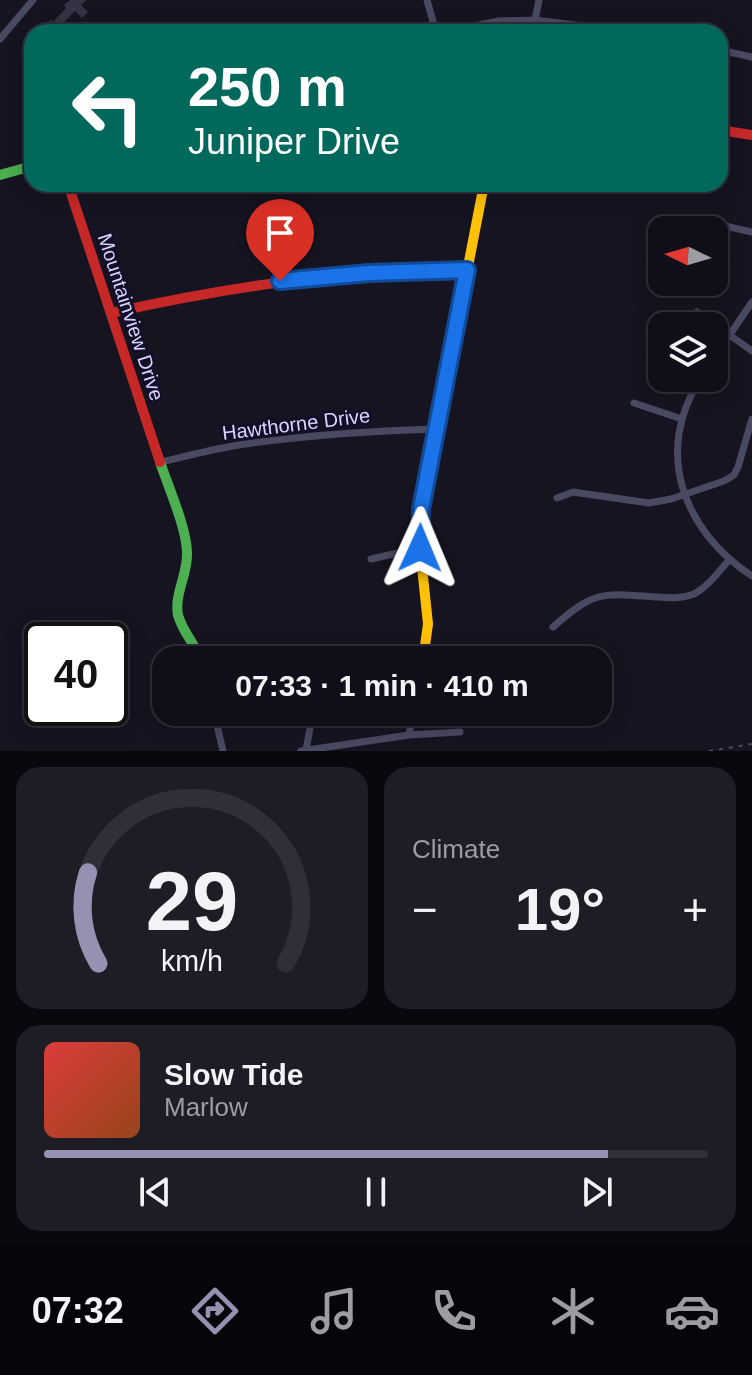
<!DOCTYPE html>
<meta charset="utf-8">
<style>
:root{--surface:#100f19;--page:#1e1d26;--text:#f1f3f6;--muted:#9c9ca2;--line:#302f38;--accent:#9591b1}
body{margin:0;font-family:Arial,sans-serif;background:var(--page);color:var(--text);height:100vh;display:flex;flex-direction:column;font-size:30px;white-space:nowrap}
*{box-sizing:border-box;margin:0}
p{font-size:26px;color:var(--muted)}
.icon{flex:none;width:44px;height:44px;fill:none;stroke:currentColor;stroke-width:2;stroke-linecap:round;stroke-linejoin:round}
.map{position:relative;height:751px;overflow:hidden}
.side{display:flex;flex-direction:column;gap:16px;padding:16px;background:#09080e;flex:1}
.side>*{flex:none}
.hud{position:absolute;left:24px;top:24px;width:704px;height:168px;border-radius:24px;box-shadow:0 4px 20px #0003,0 0 0 2px var(--line);background:#00695c;color:#fff;overflow:hidden}
.needle{width:52px;rotate:275deg}
.tools{position:absolute;left:648px;top:216px;display:grid;gap:16px}
.tools a{display:grid;place-items:center;width:80px;height:80px;border-radius:16px;background:var(--surface);box-shadow:0 4px 20px #0003,0 0 0 2px var(--line);font-size:40px}
.speed{position:absolute;left:24px;top:622px;display:flex;gap:16px;font-size:40px;font-weight:700;text-align:center}
.speed>*{display:grid;place-content:center;width:104px;height:104px;border-radius:50%;background:var(--surface);box-shadow:0 4px 20px #0003,0 0 0 2px var(--line);line-height:1}
.speed .limit{border:4px solid #111;border-radius:12px;background:#fff;color:#111}
.pin{position:absolute;display:grid;place-items:center;width:68px;height:68px;color:#fff;margin:-82px -34px;border-radius:50% 50% 50% 0;rotate:-45deg;box-shadow:0 0 8px #0007}
.pin .icon{rotate:45deg}
.me{position:absolute;width:88px;margin:-44px;rotate:1deg;stroke-linejoin:round;filter:drop-shadow(0 0 6px #0008)}
.turn{display:flex;align-items:center;gap:28px;height:168px;padding:0 32px;font-size:36px}
.turn .icon{width:104px;height:104px;stroke-width:2.5}
.turn b{display:block;font-size:56px;line-height:68px}
.big{font-size:60px;font-weight:700;line-height:1.1}
.side .card{flex:1;display:flex;flex-direction:column;justify-content:center;gap:12px;min-width:0;padding:0 28px;border-radius:24px;background:var(--page)}
.side .dial{align-items:center;gap:0}
.dial svg{height:208px;overflow:visible;fill:none;stroke:var(--line);stroke-width:7;stroke-linecap:round;text-anchor:middle}
.dial text{fill:var(--text);stroke:none}
.song{display:flex;align-items:center;gap:24px}
.cover{width:96px;height:96px;border-radius:12px;background:linear-gradient(135deg,hsl(0 70% 55%),hsl(20 70% 35%))}
.played{height:8px;border-radius:4px;background:linear-gradient(90deg,var(--accent) 85%,var(--line) 85%)}
.keys{display:flex;justify-content:space-around;direction:ltr}
.heat{display:flex;justify-content:space-between;align-items:center;font-size:44px;direction:ltr}
.side .tiles{flex:1;display:grid;gap:16px;grid-template-columns:1fr 1fr}
.card:last-child{grid-column:span 2}
.trip{position:absolute;left:152px;top:646px;width:460px;height:80px;border-radius:24px;background:var(--surface);box-shadow:0 4px 20px #0003,0 0 0 2px var(--line);font-weight:700;line-height:80px;text-align:center}
.tab-bar{display:flex;height:128px;justify-content:space-around;align-items:center;background:#06060a;color:var(--muted)}
.tab-bar .icon{width:56px;height:56px}
.tab-bar .active{color:var(--accent)}
.tab-bar b{font-size:36px;color:var(--text)}
.map>svg:first-child{display:block}
.building{fill:#343243}
.lines{fill:none;stroke-linecap:round;stroke-linejoin:round}
.path{stroke:#44505f;stroke-width:2;stroke-dasharray:4 6;stroke-linecap:butt}
.street{stroke:#4a4962;stroke-width:7}
.fast{stroke:#4caf50;stroke-width:10}
.slow{stroke:#ffc107;stroke-width:10}
.jam{stroke:#c62828;stroke-width:10}
.route-casing{stroke:#114b97;stroke-width:20}
.route{stroke:#1a73e8;stroke-width:14}
.labels{text-anchor:middle;stroke-width:6;stroke-linejoin:round;paint-order:stroke}
.street-label{font-size:20px;fill:#d9d4ff;stroke:#130f26}
</style>
<div class="map">
<svg width="752" height="751" viewBox="0 0 752 751">
<rect width="100%" height="100%" fill="#161421"/>
<path class="building" d="M70,0H86L81,5L88,12L82,18L75,11L54,32H40L51,20L53,22L66,8L64,5Z"/>
<g class="lines">
<path class="path" d="M709,751L752,744"/>
<path class="street" d="M427,0L436,32
M535,20L539,0
M445,32L499,21L535,20L629,32
M0,39L33,0
M720,50L752,57
M716,224L752,232
M697,312L752,351
M714,358L752,302
M701,378C653,451 683,531 752,576
M634,403L682,419
M161,462C187,456 213,449 239,445C305,435 370,431 436,429
M557,498L573,492L649,503L671,499L724,481L734,475L738,467L752,419
M371,559L420,548
M553,627C595,590 602,593 656,597C669,598 681,599 694,594C708,587 719,571 730,559
M214,712L223,751
M409,735L413,712
M306,750L313,712
M301,751L409,735L460,732"/>
<path class="fast" d="M0,175L32,166
M160,462C168,486 187,529 187,553C188,574 174,594 178,615C182,631 195,644 201,660"/>
<path class="slow" d="M423,660L428,624L420,548L421,509L484,184"/>
<path class="jam" d="M720,130L752,135
M68,184L160,462
M111,313C229,287 346,269 467,270"/>
</g>
<g class="lines">
<g class="route-casing">
<path id="route" d="M280,281L369,273L467,270L421,509L420,548"/>
</g>
<use href="#route" class="route"/>
</g>
<g class="labels">
<g class="street-label">
<text transform="translate(131 317) rotate(72)" y="7">Mountainview Drive</text>
<text transform="translate(296 424) rotate(-7)" y="7">Hawthorne Drive</text>
</g>
</g>
</svg>
<div class="tools">
<a><svg class="needle" viewBox="-14 -14 28 28"><path d="M0-13l5 13h-10z" fill="#e53935"/><path d="M0 13l5-13h-10z" fill="#9c9ca2"/></svg></a>
<a><svg class="icon" aria-label="layers" viewBox="0 0 24 24"><path d="M12 4l9 5-9 5-9-5zM3 14l9 5 9-5"/></svg></a>
</div>
<div class="speed"><div class="limit">40</div></div>
<div class="pin" style="left:280px;top:281px;background:#d93025"><svg class="icon" aria-label="arrive" viewBox="0 0 24 24"><path d="M6 21V4h12l-3 4 3 4H6"/></svg></div>
<svg class="me" style="left:420px;top:548px" viewBox="-20 -20 40 40"><path d="M0-17L14 15 0 8-14 15z" fill="#1a73e8" stroke="#fff" stroke-width="4"/></svg>
<div class="trip">07:33 · 1 min · 410 m</div>
<div class="hud">
<div class="turn"><svg class="icon" aria-label="left" viewBox="0 0 24 24"><path d="M17 20v-9H6M10 6l-5 5 5 5"/></svg><div><b>250 m</b>Juniper Drive</div></div>
</div>
</div>
<section class="side">
<div class="tiles">
<div class="card dial"><svg viewBox="0 0 100 80">
<path d="M14 69A42 42 0 1 1 86 69"/>
<path d="M14 69A42 42 0 0 1 10 34" stroke="#9591b1"/>
<text x="50" y="56" font-size="32" font-weight="700">29</text>
<text x="50" y="72" font-size="11">km/h</text>
</svg></div>
<div class="card"><p>Climate</p>
<div class="heat"><a>−</a><b class="big">19°</b><a>+</a></div>
</div>
<div class="card">
<div class="song"><i class="cover"></i><div><b>Slow Tide</b><p>Marlow</p></div></div>
<div class="played"></div>
<div class="keys"><svg class="icon" aria-label="previous" viewBox="0 0 24 24"><path d="M18 5L8 12l10 7zM5 5v14"/></svg><svg class="icon" aria-label="pause" viewBox="0 0 24 24"><path d="M8 5v14M16 5v14"/></svg><svg class="icon" aria-label="next" viewBox="0 0 24 24"><path d="M6 5l10 7-10 7zM19 5v14"/></svg></div>
</div>
</div>
</section>
<nav class="tab-bar">
<b>07:32</b>
<svg class="icon active" aria-label="directions" viewBox="0 0 24 24"><path d="M12 3l9 9-9 9-9-9zM9 14v-3h6M13 9l2 2-2 2"/></svg>
<svg class="icon" aria-label="music" viewBox="0 0 24 24"><path d="M9 18V5l10-2v13"/><circle cx="6" cy="18" r="3"/><circle cx="16" cy="16" r="3"/></svg>
<svg class="icon" aria-label="phone" viewBox="0 0 24 24"><path d="M5 4h4l2 5-3 2q2 4 5 5l2-3 5 2v4C11 20 4 13 5 4z"/></svg>
<svg class="icon" aria-label="climate" viewBox="0 0 24 24"><path d="M12 3v18M4 7l16 10M4 17L20 7"/></svg>
<svg class="icon" aria-label="car" viewBox="0 0 24 24"><path d="M5 17H2v-5l4-1 3-4h7l3 4 3 1v5h-3M9 17h6M6 11h13"/><circle cx="7" cy="17" r="2"/><circle cx="17" cy="17" r="2"/></svg>
</nav>
